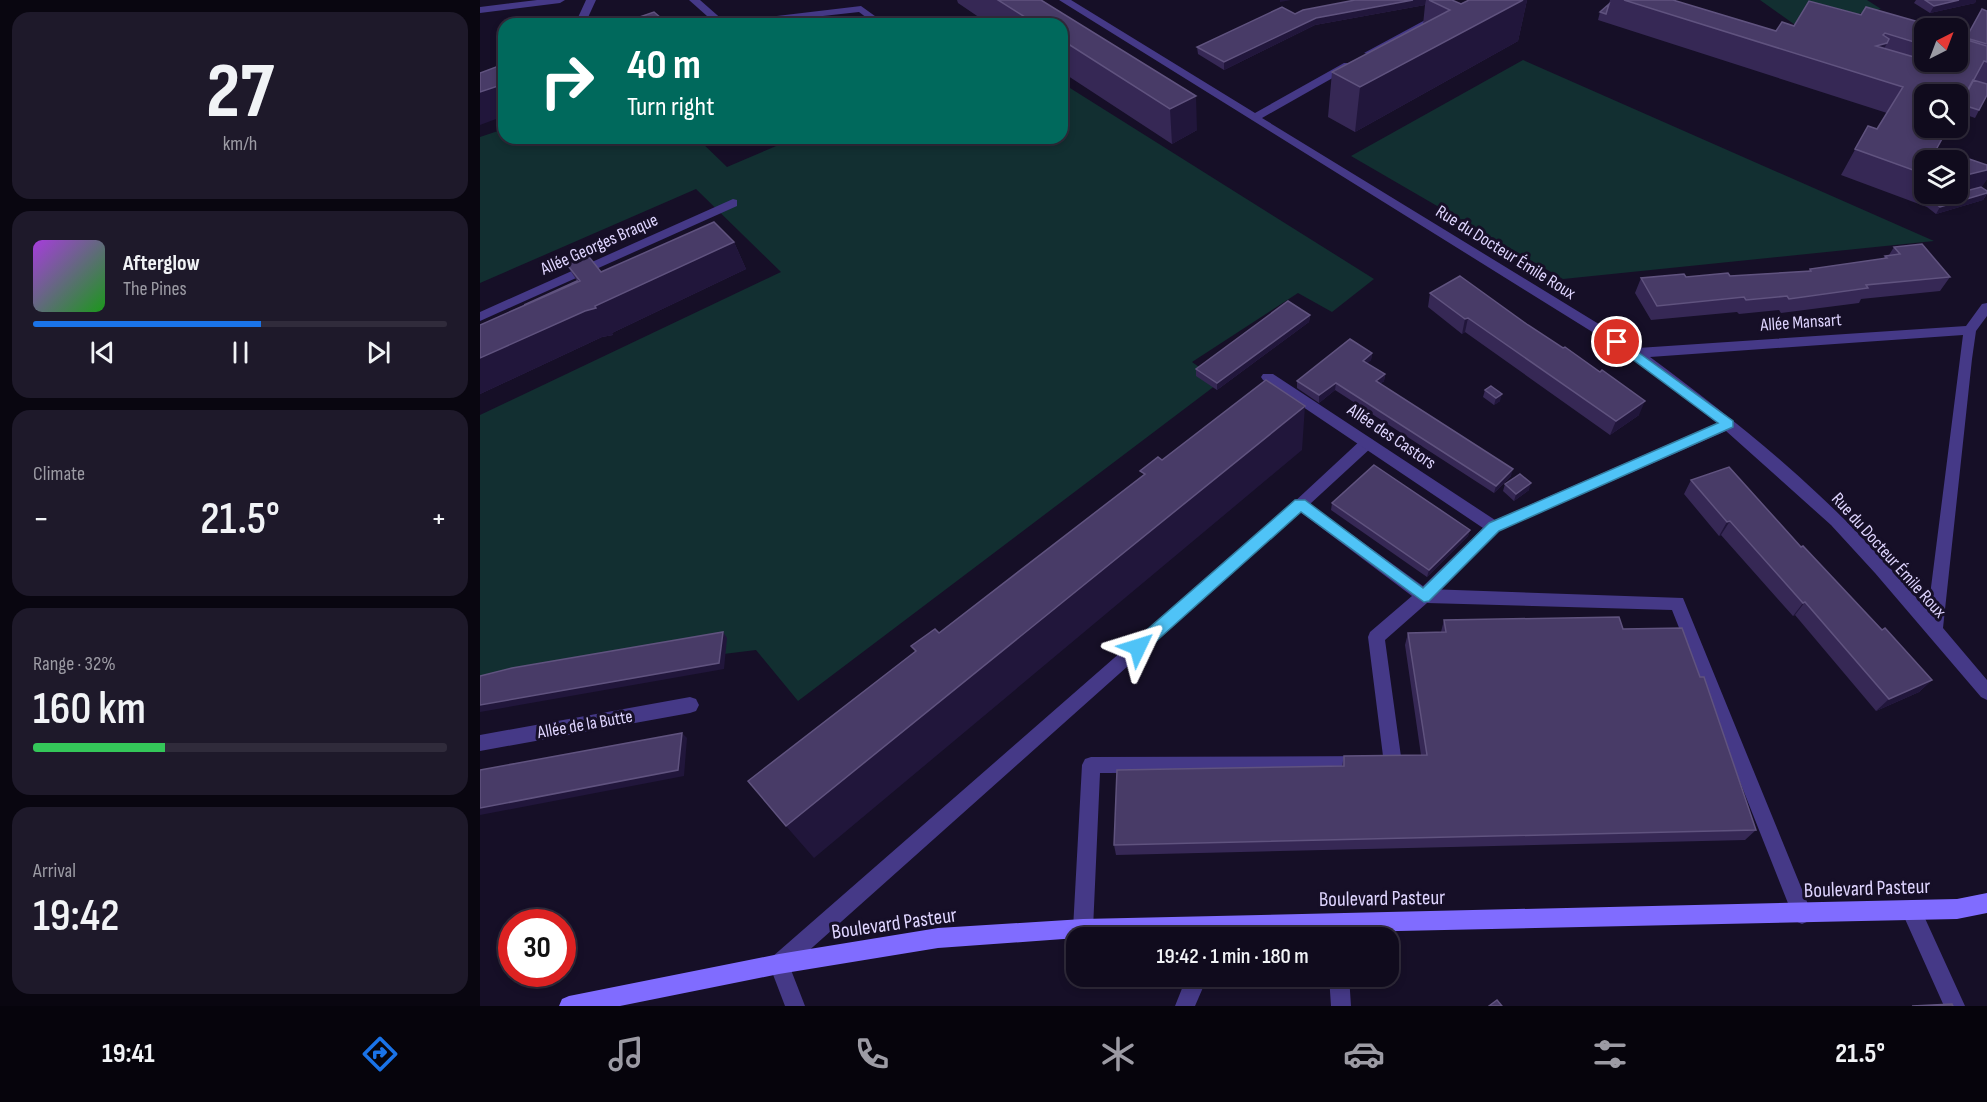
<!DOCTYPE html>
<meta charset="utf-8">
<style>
:root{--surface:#100b1d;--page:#1e192a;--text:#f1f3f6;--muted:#9c9ba4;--line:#302b3b;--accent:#1a73e8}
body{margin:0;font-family:"Sofia Sans Condensed",sans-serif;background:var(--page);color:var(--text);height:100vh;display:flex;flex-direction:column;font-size:22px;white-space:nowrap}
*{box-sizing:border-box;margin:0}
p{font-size:20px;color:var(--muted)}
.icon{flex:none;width:33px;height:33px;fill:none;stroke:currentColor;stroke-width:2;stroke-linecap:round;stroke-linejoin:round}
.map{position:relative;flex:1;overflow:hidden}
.panel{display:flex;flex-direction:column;gap:12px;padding:12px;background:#090610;width:480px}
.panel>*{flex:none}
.banner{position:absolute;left:18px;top:18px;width:570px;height:126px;border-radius:18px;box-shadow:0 3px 9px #0003,0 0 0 2px var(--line);background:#00695c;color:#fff;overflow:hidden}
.needle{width:39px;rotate:42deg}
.buttons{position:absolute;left:1434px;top:18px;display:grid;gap:12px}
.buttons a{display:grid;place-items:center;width:54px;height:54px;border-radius:12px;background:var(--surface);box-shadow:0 3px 9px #0003,0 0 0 2px var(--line);font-size:30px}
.speed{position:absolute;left:18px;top:909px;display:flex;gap:12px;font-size:30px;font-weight:700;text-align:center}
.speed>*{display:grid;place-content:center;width:78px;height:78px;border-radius:50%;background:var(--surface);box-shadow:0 3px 9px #0003,0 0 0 2px var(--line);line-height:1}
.speed .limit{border:9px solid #d22;background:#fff;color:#111}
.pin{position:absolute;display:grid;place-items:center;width:51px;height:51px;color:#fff;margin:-26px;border:3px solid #fff;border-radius:50%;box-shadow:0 2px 6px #0007}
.me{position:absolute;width:66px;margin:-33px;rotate:49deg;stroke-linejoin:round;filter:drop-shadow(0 0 4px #0008)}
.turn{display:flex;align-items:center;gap:21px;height:126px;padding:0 30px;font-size:27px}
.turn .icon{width:78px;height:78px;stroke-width:2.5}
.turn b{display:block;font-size:42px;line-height:51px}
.big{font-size:45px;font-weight:600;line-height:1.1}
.panel .card{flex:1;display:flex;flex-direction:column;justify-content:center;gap:9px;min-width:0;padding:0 21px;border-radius:18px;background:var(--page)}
.panel .dial{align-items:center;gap:0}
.dial b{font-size:78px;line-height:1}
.song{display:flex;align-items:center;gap:18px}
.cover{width:72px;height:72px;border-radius:9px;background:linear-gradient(135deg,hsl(280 70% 55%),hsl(120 70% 35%))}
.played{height:6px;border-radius:3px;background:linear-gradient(90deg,var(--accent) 55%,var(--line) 55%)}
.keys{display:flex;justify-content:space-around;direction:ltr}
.heat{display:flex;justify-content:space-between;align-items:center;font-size:33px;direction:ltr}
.charge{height:9px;border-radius:4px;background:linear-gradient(90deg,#34c759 32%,var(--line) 0)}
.trip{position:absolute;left:586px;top:927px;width:333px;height:60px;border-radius:18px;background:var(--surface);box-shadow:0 3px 9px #0003,0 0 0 2px var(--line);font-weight:600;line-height:60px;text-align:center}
.dock{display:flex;height:96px;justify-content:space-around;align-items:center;background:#06040c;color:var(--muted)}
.dock .icon{width:42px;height:42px}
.dock .current{color:var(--accent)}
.dock b{font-size:27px;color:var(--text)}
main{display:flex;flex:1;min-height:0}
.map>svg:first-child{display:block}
.green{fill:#122f31}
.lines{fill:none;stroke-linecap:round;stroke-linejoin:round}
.service{fill:#453987;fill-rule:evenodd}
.minor{fill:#453987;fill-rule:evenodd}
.secondary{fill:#806cff;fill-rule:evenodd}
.wall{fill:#362855;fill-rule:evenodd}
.shaded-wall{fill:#21163b}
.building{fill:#483b67;stroke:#60537f;stroke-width:1.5}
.route{fill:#4fc3f7;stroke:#337fa1;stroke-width:1.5}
.labels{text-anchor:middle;stroke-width:6;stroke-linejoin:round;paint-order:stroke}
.street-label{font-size:18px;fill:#dfd5ff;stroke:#160f27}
.near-street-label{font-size:21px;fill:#dfd5ff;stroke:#160f27}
</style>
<main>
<section class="panel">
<div class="card dial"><b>27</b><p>km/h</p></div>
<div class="card">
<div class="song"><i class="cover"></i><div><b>Afterglow</b><p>The Pines</p></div></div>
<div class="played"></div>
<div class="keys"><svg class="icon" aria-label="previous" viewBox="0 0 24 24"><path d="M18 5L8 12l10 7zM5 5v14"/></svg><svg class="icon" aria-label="pause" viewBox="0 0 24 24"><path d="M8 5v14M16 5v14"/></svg><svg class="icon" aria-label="next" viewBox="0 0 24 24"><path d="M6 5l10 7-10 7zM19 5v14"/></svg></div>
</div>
<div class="card"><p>Climate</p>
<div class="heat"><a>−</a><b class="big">21.5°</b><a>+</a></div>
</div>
<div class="card"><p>Range · 32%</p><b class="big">160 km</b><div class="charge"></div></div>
<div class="card"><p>Arrival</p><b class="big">19:42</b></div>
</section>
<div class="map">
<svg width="1507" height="1006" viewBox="0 0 1507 1006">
<rect width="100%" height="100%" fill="#160f27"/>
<path class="green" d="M1280,0H1387L1401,9L1318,27Z
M1043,60L1454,241L1083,279L871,156Z
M582,83L894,279L852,312L818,293L712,362L740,382L318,701L276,650L0,684V415L301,272L216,189L0,283V137L24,129V138H217L247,167L315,138H582Z"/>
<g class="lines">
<path class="service" d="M887,438L892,439L894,443L892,447L830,504L947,589L1203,598L1332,914L1329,921L1322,924L1315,921L1192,610L947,603L905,640L922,764L919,770L913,772L620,773L613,929L610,936H596L593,929L602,765L605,759L611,757L903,756L888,637L890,632L932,596L815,508L812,504L882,439Z
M1431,900L1438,903L1485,1006H1464L1421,910L1424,903Z
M299,954L306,957L325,1006H305L289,964L292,957Z
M707,976H728L715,1006H695Z"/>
<path class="minor" d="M57,0H85L80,3L0,13V7Z
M106,0H116L105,24H95Z
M209,0H220L245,22L381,6L406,24H395L379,12L270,24H236Z
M579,0H591L775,113L864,63H872V67L782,118L1158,348L1486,326L1502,304L1507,303V316L1496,331L1492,359L1463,628L1507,680V700L1501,697L1395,573L1351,525L1246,431L1019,531L950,601L944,603L938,601L936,596L938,591L1003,528L783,380L781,377L783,374H793L1015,520L1237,423L1151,356ZM1483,335L1448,611C1413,571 1378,531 1339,495C1286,445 1228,400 1170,357Z
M960,12L965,15L963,17L893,55L884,53Z
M253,199L257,200V206L0,321V312Z
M820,498L825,500L828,504L825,508L306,971L299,974L292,971L289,964L292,957L815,500Z
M210,697L216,699L219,705L216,711L210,713L0,751V735Z
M849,976H869L871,1006H851Z"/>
<path class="secondary" d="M1507,893V913L1477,919L597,938L458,948L299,974L140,1006H79L82,999L89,996L299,954L458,928L603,919L1477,899Z"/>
</g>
<path class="wall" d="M477,0H561L717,130L692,144L582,72V24H509L478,3Z
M875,0H972L981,4L989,0H1047L1038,41L875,132L848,117L852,72L943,25L945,5L835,25L744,70L718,54L717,47L815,14Z
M1130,0H1193L1296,31L1314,26L1381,15L1444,28V62L1485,39L1502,9L1507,11V95L1495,118L1478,112V94L1457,148L1507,165V179L1501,187L1507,191V194L1503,200L1456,214L1447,207L1361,175L1388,126L1397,129L1407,113L1118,20L1120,12L1129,4ZM1444,160L1478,194H1444Z
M1436,0H1496L1495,3L1450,13L1434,3Z
M225,138H252L233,145Z
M254,242L266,269L132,333L133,335L122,337L0,394V325L97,281L85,262L121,272Z
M1414,247L1470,277L1460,291L1381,299L1379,303L1301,313L1299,310L1259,314L1257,312L1171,320L1155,293L1161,278L1250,276L1328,271L1330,269L1403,259L1405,256L1409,255Z
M950,293L1048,325L1120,372L1159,415L1130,435L985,332L982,334L948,307Z
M830,315L829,322L737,390L716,376V369Z
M892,353L891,360L887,363L905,374L904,381L900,384L1031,476L1014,493L855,390L839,403L817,388V381Z
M1005,390L1020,401L1014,405L1003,397Z
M1211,480L1321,547L1452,680L1439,692L1396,711L1315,615L1313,616L1241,535L1239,536L1204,494Z
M1025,484L1049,490L1034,501L1023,491Z
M852,503L990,530L988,536L947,577L851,510Z
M964,620L1143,629L1276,830L1265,840L636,855L634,845L862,766L864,756L941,755L925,645L928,633L961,632Z"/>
<path class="shaded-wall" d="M800,0H811L800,2Z
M933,0H946L945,5L835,25L744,70V62L836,18Z
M1043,0H1047L1038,41L875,132L880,87Z
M1479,0H1496L1495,3L1450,13L1454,6Z
M1409,39L1396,65V46Z
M24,84V116L0,125V92Z
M716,96L717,130L692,144L690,109Z
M230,138H252L233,145Z
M1507,170V179L1497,195L1451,200L1455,194H1478V177Z
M1507,193L1503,200L1456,214L1460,207Z
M254,242L266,269L132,333L133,335L122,337L0,394V358Z
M830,315L829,322L737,390V383Z
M988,318L985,332L982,334L985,319Z
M892,353L891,360L882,368L883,361Z
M905,374L904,381L895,388L896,381Z
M856,383L855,390L839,403V395Z
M1022,394L1020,401L1014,405L1016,398Z
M1165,401L1159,415L1130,435L1136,421Z
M825,406L822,450L334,858L306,826Z
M1033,469L1031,476L1014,493L1016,486Z
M1051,483L1049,490L1034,501L1036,494Z
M1250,521L1241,535L1239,536L1247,522Z
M990,530L988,536L947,577L949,570Z
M1325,602L1315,615L1313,616L1323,603Z
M243,632L247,638L244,669L0,712V705Z
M1452,680L1439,692L1396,711L1409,699Z
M202,733L207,738L204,776L0,815V808Z"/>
<path class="building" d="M518,0H561L716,96L690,109L582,40V24H556Z
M875,0H933L836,18L744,62L717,47L802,7L815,14L823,10Z
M949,0H972L981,4L989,0H1043L880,87L852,72L970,10Z
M1144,0H1193L1296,31L1302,22L1314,26L1329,1L1381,15L1386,7L1460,28H1444V45L1405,33L1403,35L1409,39L1407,43L1396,46L1441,59L1444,52V62H1478V33L1486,36L1484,39L1507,46V62L1504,61L1478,109V94H1444V128H1468L1457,148L1507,165V170L1478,177V160H1444V174L1375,149L1388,126L1397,129L1423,87Z
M1445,0H1479L1454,6Z
M1129,4L1126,14L1120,12Z
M1502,9L1507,11V44L1486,38Z
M174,12L188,24H139Z
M432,21L438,24H424Z
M24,64V84L0,92V73Z
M1493,80L1507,84V95L1499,110L1480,104Z
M1501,187L1507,191V193L1460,207L1451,200Z
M234,222L254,242L115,306L116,308L105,311L0,358V325L100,281L85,262L106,253L121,272Z
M1442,244L1470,277L1386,285L1388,288L1309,299L1307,296L1266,300L1264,297L1177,306L1161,278L1204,274L1206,277L1248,273L1250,276L1331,271L1330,269L1407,258L1405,256L1420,254L1414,247Z
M980,276L1048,325L1083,348L1085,347L1120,372L1122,370L1165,401L1136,421L988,318L985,319L950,293Z
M97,281V282L44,305Z
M808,301L830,315L737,383L716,369Z
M870,339L892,353L883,361L905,374L896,381L1033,469L1016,486L856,383L839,395L817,381Z
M786,380L825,406L306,826L268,781L436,651L431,646L455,629L459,633L665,474L660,471L678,457L682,460Z
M1011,386L1022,394L1016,398L1005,390Z
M894,465L990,530L949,570L852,503Z
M1249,467L1321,547L1323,546L1402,630L1405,628L1452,680L1409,699L1325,602L1323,603L1250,521L1247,522L1211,480Z
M1040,474L1051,483L1036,494L1025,484Z
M1139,617L1143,629L1202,628L1220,677H1224L1276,830L634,845L637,770L864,766V756L947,755L928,633L966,632L964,620Z
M243,632L239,663L0,705V676L32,668Z
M202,733L198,770L0,808V770Z
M1017,1000L1022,1006H1009Z
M1472,1004L1473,1006H1432Z"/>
<path class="route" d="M1137,337L1253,421V427L1019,531L949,601L944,602L821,512L664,652H653L651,647L653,642L815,500H825L943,588L1009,523L1238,423L1132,344V339Z"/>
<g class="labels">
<g class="street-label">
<text transform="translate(119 244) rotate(-24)" y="6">Allée Georges Braque</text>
<text transform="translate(1026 252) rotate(32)" y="6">Rue du Docteur Émile Roux</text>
<text transform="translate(1321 322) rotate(-4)" y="6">Allée Mansart</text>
<text transform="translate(912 436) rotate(34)" y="6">Allée des Castors</text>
<text transform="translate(1409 555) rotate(48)" y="6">Rue du Docteur Émile Roux</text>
<text transform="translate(105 724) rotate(-10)" y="6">Allée de la Butte</text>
</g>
<g class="near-street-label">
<text transform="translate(1387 888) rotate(-2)" y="7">Boulevard Pasteur</text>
<text transform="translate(902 898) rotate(-1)" y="7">Boulevard Pasteur</text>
<text transform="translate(414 923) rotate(-8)" y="7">Boulevard Pasteur</text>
</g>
</g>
</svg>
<div class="buttons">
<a><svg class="needle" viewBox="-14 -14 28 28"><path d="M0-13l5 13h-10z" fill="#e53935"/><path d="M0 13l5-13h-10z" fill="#9c9ba4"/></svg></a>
<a><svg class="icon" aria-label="search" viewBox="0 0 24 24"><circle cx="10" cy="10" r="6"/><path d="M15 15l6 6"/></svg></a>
<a><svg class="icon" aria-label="layers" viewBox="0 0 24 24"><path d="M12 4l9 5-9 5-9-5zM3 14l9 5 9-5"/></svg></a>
</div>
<div class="speed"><div class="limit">30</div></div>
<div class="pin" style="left:1137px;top:342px;background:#d93025"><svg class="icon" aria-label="arrive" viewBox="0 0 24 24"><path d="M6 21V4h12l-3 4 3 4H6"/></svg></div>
<svg class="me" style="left:658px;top:647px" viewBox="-20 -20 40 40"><path d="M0-17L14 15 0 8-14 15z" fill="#4fc3f7" stroke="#fff" stroke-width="4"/></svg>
<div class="trip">19:42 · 1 min · 180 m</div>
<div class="banner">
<div class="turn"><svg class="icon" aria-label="right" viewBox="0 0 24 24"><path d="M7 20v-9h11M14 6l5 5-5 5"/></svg><div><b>40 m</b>Turn right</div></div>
</div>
</div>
</main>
<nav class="dock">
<b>19:41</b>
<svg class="icon current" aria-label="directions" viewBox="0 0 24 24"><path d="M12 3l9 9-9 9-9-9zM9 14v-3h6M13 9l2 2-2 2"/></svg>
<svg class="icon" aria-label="music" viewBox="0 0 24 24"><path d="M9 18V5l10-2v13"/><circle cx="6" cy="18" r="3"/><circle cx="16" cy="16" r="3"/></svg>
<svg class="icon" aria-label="phone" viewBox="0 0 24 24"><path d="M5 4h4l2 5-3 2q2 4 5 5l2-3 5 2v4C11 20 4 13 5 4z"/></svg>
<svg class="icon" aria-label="climate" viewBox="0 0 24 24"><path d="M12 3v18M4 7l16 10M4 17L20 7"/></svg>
<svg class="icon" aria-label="car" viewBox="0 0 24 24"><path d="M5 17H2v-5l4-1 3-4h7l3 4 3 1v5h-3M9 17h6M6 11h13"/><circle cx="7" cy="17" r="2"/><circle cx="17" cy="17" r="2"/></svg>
<svg class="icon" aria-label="filters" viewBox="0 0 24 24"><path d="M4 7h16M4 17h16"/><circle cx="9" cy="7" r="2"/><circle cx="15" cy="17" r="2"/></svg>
<b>21.5°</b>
</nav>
